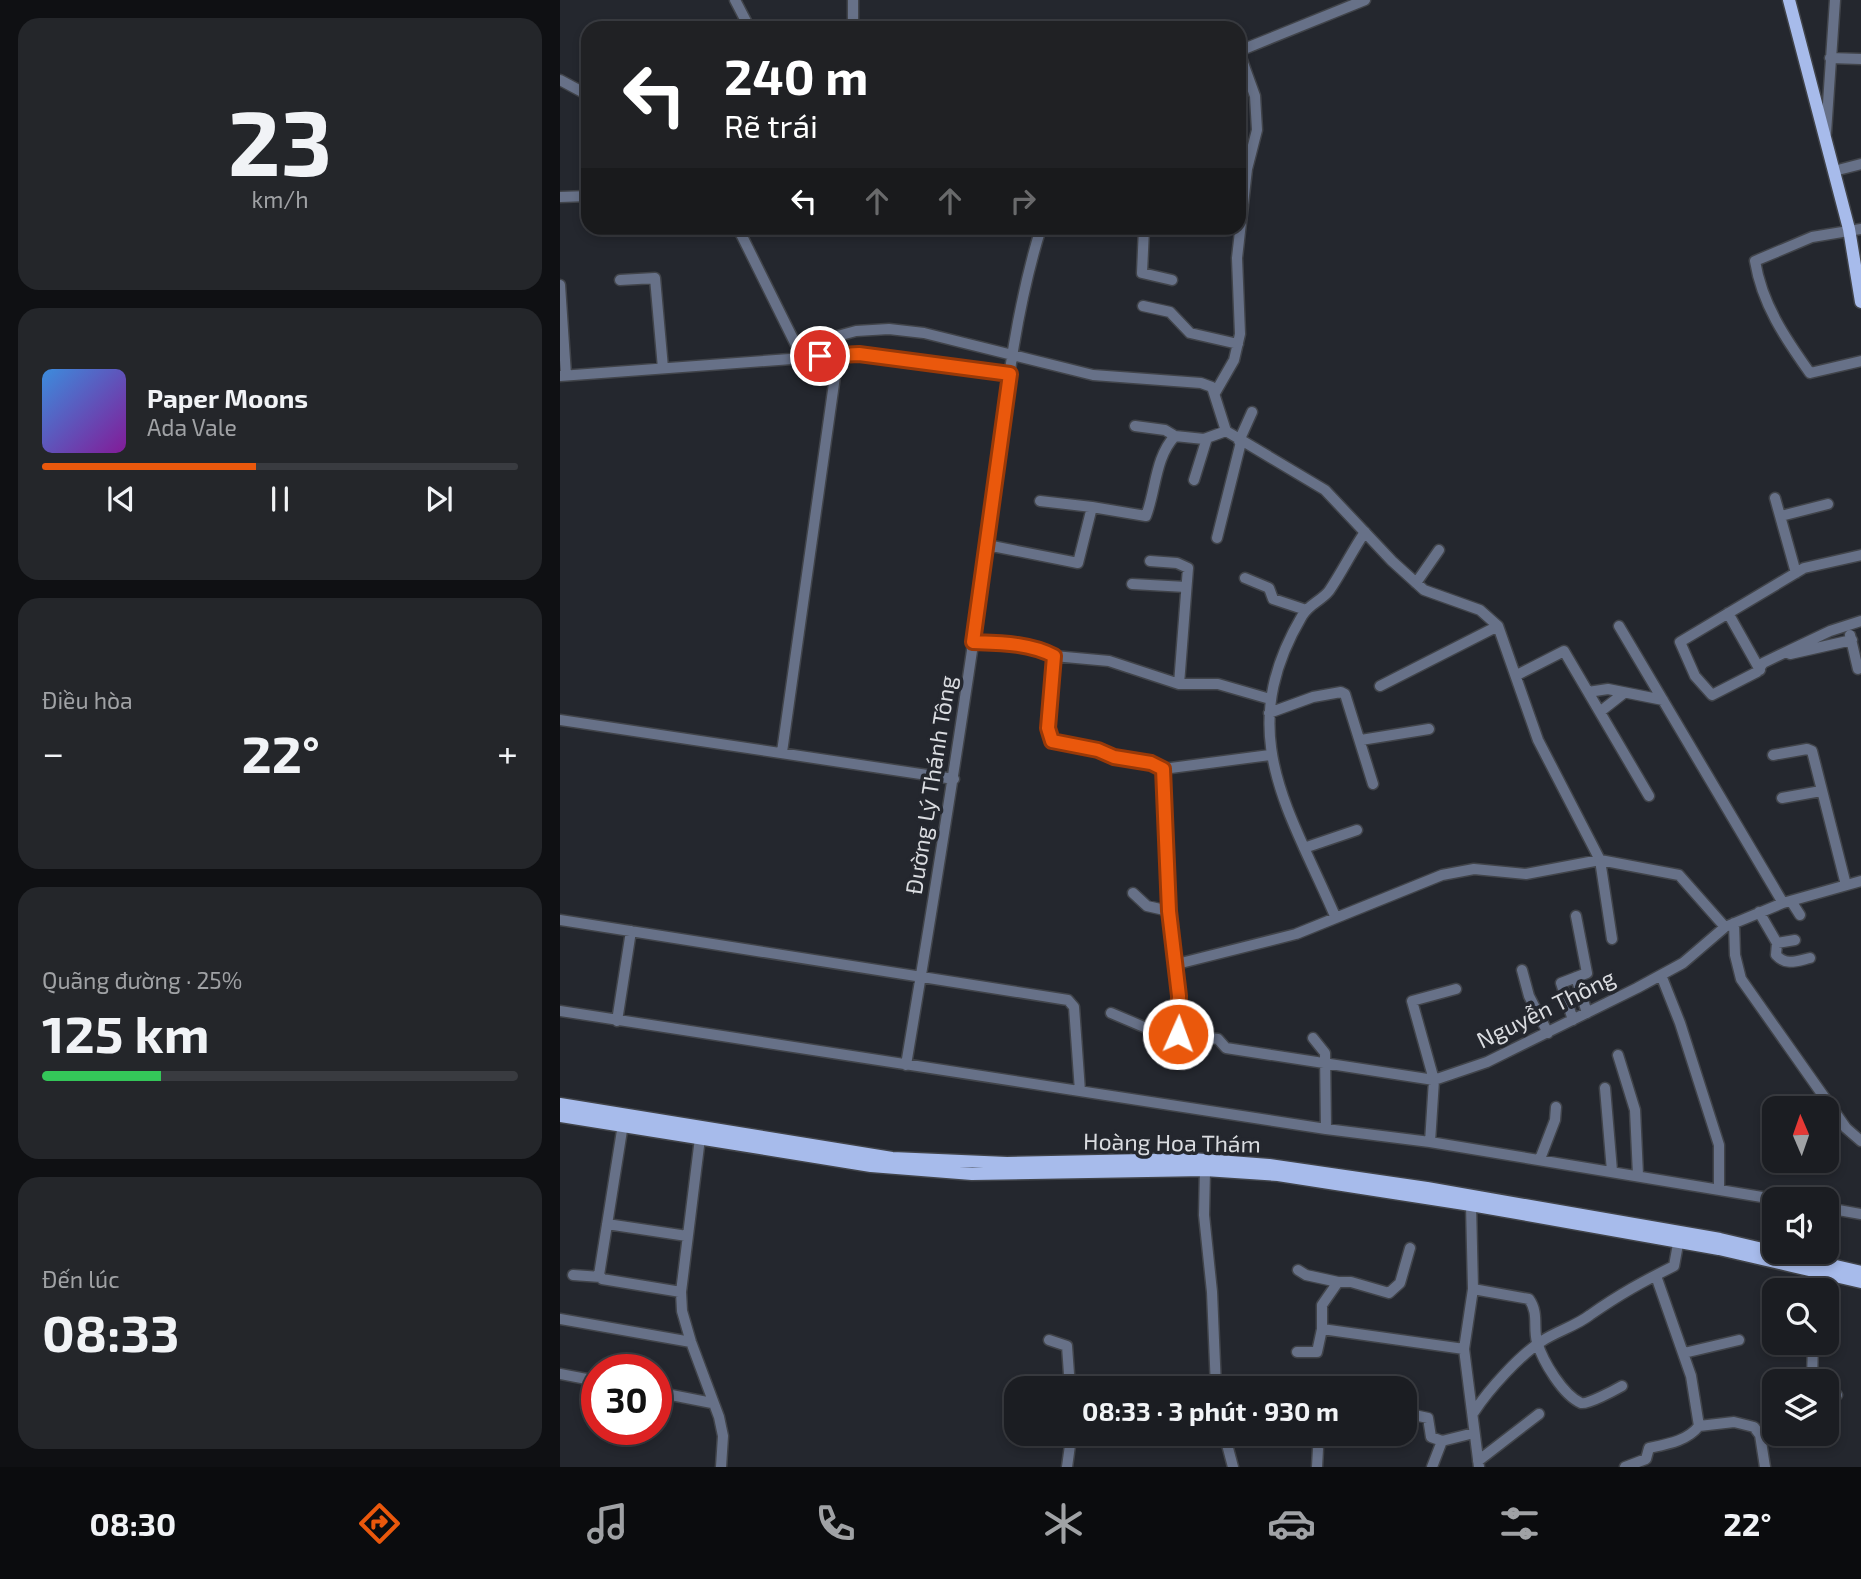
<!DOCTYPE html>
<html lang="vi">
<meta charset="utf-8">
<style>
:root{--surface:#1b1d22;--page:#24262a;--text:#f1f3f6;--muted:#a0a2a5;--line:#393b40;--accent:#ea580c}
body{margin:0;font-family:"Exo 2",sans-serif;background:var(--page);color:var(--text);height:100vh;display:flex;flex-direction:column;font-size:26px;white-space:nowrap}
*{box-sizing:border-box;margin:0}
p{font-size:23px;color:var(--muted)}
.icon{flex:none;width:38px;height:38px;fill:none;stroke:currentColor;stroke-width:2;stroke-linecap:round;stroke-linejoin:round}
.map{position:relative;flex:1;overflow:hidden}
.panel{display:flex;flex-direction:column;gap:18px;padding:18px;background:#0f1013;width:560px}
.panel>*{flex:none}
.banner{position:absolute;left:21px;top:21px;width:665px;height:214px;border-radius:21px;box-shadow:0 4px 10px #0003,0 0 0 2px var(--line);background:#202124;color:#fff;overflow:hidden}
.needle{width:46px;rotate:358deg}
.controls{position:absolute;left:1202px;top:1096px;display:grid;gap:14px}
.controls a{display:grid;place-items:center;width:77px;height:77px;border-radius:14px;background:var(--surface);box-shadow:0 4px 10px #0003,0 0 0 2px var(--line);font-size:35px}
.speed{position:absolute;left:21px;top:1354px;display:flex;gap:14px;font-size:35px;font-weight:700;text-align:center}
.speed>*{display:grid;place-content:center;width:91px;height:91px;border-radius:50%;background:var(--surface);box-shadow:0 4px 10px #0003,0 0 0 2px var(--line);line-height:1}
.speed .limit{border:10px solid #d22;background:#fff;color:#111}
.pin{position:absolute;display:grid;place-items:center;width:60px;height:60px;color:#fff;margin:-30px;border:4px solid #fff;border-radius:50%;box-shadow:0 2px 7px #0007}
.me{position:absolute;width:77px;margin:-38px;rotate:2deg;stroke-linejoin:round;filter:drop-shadow(0 0 5px #0008)}
.turn{display:flex;align-items:center;gap:24px;height:147px;padding:0 28px;font-size:32px}
.turn .icon{width:91px;height:91px;stroke-width:2.5}
.turn b{display:block;font-size:49px;line-height:60px}
.lanes{display:flex;align-items:center;height:66px;padding:0 28px;background:#0003;justify-content:center;gap:35px;direction:ltr}
.lanes .off{opacity:.35}
.big{font-size:52px;font-weight:700;line-height:1.1}
.panel .card{flex:1;display:flex;flex-direction:column;justify-content:center;gap:10px;min-width:0;padding:0 24px;border-radius:21px;background:var(--page)}
.panel .dial{align-items:center;gap:0}
.dial b{font-size:91px;line-height:1}
.song{display:flex;align-items:center;gap:21px}
.cover{width:84px;height:84px;border-radius:10px;background:linear-gradient(135deg,hsl(210 70% 55%),hsl(290 70% 35%))}
.played{height:7px;border-radius:4px;background:linear-gradient(90deg,var(--accent) 45%,var(--line) 45%)}
.keys{display:flex;justify-content:space-around;direction:ltr}
.heat{display:flex;justify-content:space-between;align-items:center;font-size:38px;direction:ltr}
.charge{height:10px;border-radius:5px;background:linear-gradient(90deg,#34c759 25%,var(--line) 0)}
.trip{position:absolute;left:444px;top:1376px;width:413px;height:70px;border-radius:21px;background:var(--surface);box-shadow:0 4px 10px #0003,0 0 0 2px var(--line);font-weight:700;line-height:70px;text-align:center}
.tab-bar{display:flex;height:112px;justify-content:space-around;align-items:center;background:#0b0c0e;color:var(--muted)}
.tab-bar .icon{width:49px;height:49px}
.tab-bar .current{color:var(--accent)}
.tab-bar b{font-size:32px;color:var(--text)}
main{display:flex;flex:1;min-height:0}
.map>svg:first-child{display:block}
.lines{fill:none;stroke-linecap:round;stroke-linejoin:round}
.minor-casing{stroke:#41444a;stroke-width:13}
.major-casing{stroke:#41444a;stroke-width:15}
.minor{stroke:#677188;stroke-width:10}
.major{stroke:#a7bbeb;stroke-width:12}
.route-casing{stroke:#983908;stroke-width:18}
.route{stroke:#ea580c;stroke-width:12}
.labels{text-anchor:middle;stroke-width:7;stroke-linejoin:round;paint-order:stroke}
.street-label{font-size:23px;fill:#dadce0;stroke:#24272e}
</style>
<main>
<section class="panel">
<div class="card dial"><b>23</b><p>km/h</p></div>
<div class="card">
<div class="song"><i class="cover"></i><div><b>Paper Moons</b><p>Ada Vale</p></div></div>
<div class="played"></div>
<div class="keys"><svg class="icon" aria-label="previous" viewBox="0 0 24 24"><path d="M18 5L8 12l10 7zM5 5v14"/></svg><svg class="icon" aria-label="pause" viewBox="0 0 24 24"><path d="M8 5v14M16 5v14"/></svg><svg class="icon" aria-label="next" viewBox="0 0 24 24"><path d="M6 5l10 7-10 7zM19 5v14"/></svg></div>
</div>
<div class="card"><p>Điều hòa</p>
<div class="heat"><a>−</a><b class="big">22°</b><a>+</a></div>
</div>
<div class="card"><p>Quãng đường · 25%</p><b class="big">125 km</b><div class="charge"></div></div>
<div class="card"><p>Đến lúc</p><b class="big">08:33</b></div>
</section>
<div class="map">
<svg width="1301" height="1467" viewBox="0 0 1301 1467">
<rect width="100%" height="100%" fill="#24272e"/>
<g class="lines">
<g class="minor-casing">
<path id="minor" d="M175,0L188,25L192,28
M293,28V0
M679,51L805,0
M1270,58L1301,59
M0,80L28,95
M1266,133L1275,0
M1274,171L1301,164
M0,197L28,196
M178,228L239,351
M584,228L582,273L612,280
M1301,229L1252,237L1195,261C1202,304 1225,338 1250,373L1301,361
M60,280L95,278L103,368
M0,285L6,375
M583,306L610,312L630,333L678,344
M237,347L296,331L329,329L364,333L533,375L641,383L652,387L666,431L765,490L832,561L864,590L920,610L938,626L978,740L1040,860L1119,875L1165,927
M0,376L299,354L450,374
M655,393L674,360L680,334L677,258L687,169L697,130L695,96L679,52
M575,426L605,430L615,436
M679,441L692,412
M634,480L647,438
M1215,498L1236,573
M480,501L532,507
M1221,516L1268,504
M657,538L681,442
M427,545L518,563L532,507L586,516C596,490 595,457 615,436L644,439L666,431
M1301,555L1244,568L1120,642L1135,676L1152,695L1197,672L1203,663L1230,650L1270,631L1301,621
M590,561L617,563L628,568L619,684
M685,578L709,588L713,599L746,610
M856,583L879,550
M572,584L626,587
M1168,613L1200,670
M1059,626L1223,903
M1290,635L1298,669
M413,642L447,643L483,650L494,656L549,661L619,684H658L710,699
M1230,654L1292,640
M494,656L488,728L493,741L539,750L554,757L591,763L603,769L710,755
M957,675L1004,651L1089,796
M820,686L938,626
M1028,692L1048,689L1103,700
M1041,711L1064,693
M709,713L753,697L781,692L785,694L813,784
M0,720L394,779
M801,740L869,729
M222,752L278,355
M1213,755L1247,749L1252,751L1286,885
M603,769L609,911L619,995L618,1034L658,1039L666,1048L874,1080L927,1062L1077,988L1123,963L1165,927L1223,903L1301,881
M1222,798L1261,791
M744,848L797,830
M573,893L587,906L609,911
M1231,901L1240,915
M1199,912L1217,943L1216,955C1226,966 1237,961 1250,958
M775,916C728,807 673,733 742,616C749,604 761,601 769,591C782,572 792,551 805,532
M0,920L508,1000L514,1007L520,1091
M1174,923L1175,955L1181,979L1286,1128L1301,1141
M1217,943L1235,940
M617,964L736,934L882,875L914,869L966,874L1040,860L1052,939
M962,970L969,996L988,1033
M1101,975L1120,1023L1159,1145V1190
M1016,977L1027,1013
M0,1011L766,1129L870,1142L1214,1199
M551,1013L584,1027L618,1034
M1013,1020L1001,983L1027,973L1016,916
M57,1021L71,931
M753,1038L765,1053L766,1129
M1058,1055L1075,1110L1078,1175
M346,1065C375,892 403,720 427,546C442,441 449,330 481,228
M1045,1088L1052,1171
M63,1124L39,1275L42,1279L121,1292
M140,1138L121,1292L122,1311L131,1342L159,1417L163,1436L161,1467
M870,1142L874,1080L852,1001L896,989
M980,1159L995,1120L996,1107
M645,1170L644,1215L652,1292L656,1388
M911,1205L913,1289L904,1349L919,1467
M1267,1208L1301,1214
M47,1224L127,1236
M850,1248L840,1283L829,1293L791,1282H778L762,1305V1329L904,1349
M738,1270L746,1275L778,1282
M13,1275L41,1277
M913,1289L969,1299C979,1313 973,1327 977,1342C983,1362 1003,1395 1021,1403C1027,1405 1055,1390 1062,1386
M1263,1290L1266,1274
M0,1319L131,1342
M489,1340L507,1346L510,1388
M737,1352H757L762,1329
M1124,1353L1179,1340
M0,1374L37,1381
M1252,1381L1253,1342
M96,1392L152,1403
M1267,1396L1277,1395
M914,1412C929,1389 960,1355 982,1341C997,1331 1016,1326 1030,1315C1060,1294 1082,1282 1114,1266L1118,1244
M845,1413L868,1418L871,1437L882,1441
M1139,1426L1174,1422L1194,1427L1200,1435L1205,1467
M664,1433L673,1467
M918,1461L979,1414
M507,1467L511,1438L553,1433
M757,1467L758,1449
M872,1467L882,1441L914,1433
M1065,1467L1086,1459L1089,1448C1108,1444 1127,1441 1139,1426L1131,1376L1096,1276"/>
</g>
<g class="major-casing">
<path id="major" d="M1229,0L1289,229L1301,302
M0,1104L332,1158L447,1163L632,1159L709,1165L867,1188L1160,1239L1301,1272
M0,1116L311,1166L412,1174L645,1170L718,1175L911,1205L1159,1249L1301,1282"/>
</g>
<use href="#minor" class="minor"/>
<use href="#major" class="major"/>
</g>
<g class="lines">
<g class="route-casing">
<path id="route" d="M260,356L299,354L450,374L413,642C440,643 469,643 494,656L488,728L492,741L538,750L554,757L591,763L603,769L609,911L619,996L618,1034"/>
</g>
<use href="#route" class="route"/>
</g>
<g class="labels">
<g class="street-label">
<text transform="translate(371 785) rotate(-81)" y="8">Đường Lý Thánh Tông</text>
<text transform="translate(986 1009) rotate(-26)" y="8">Nguyễn Thông</text>
<text transform="translate(612 1143) rotate(1)" y="8">Hoàng Hoa Thám</text>
</g>
</g>
</svg>
<div class="controls">
<a><svg class="needle" viewBox="-14 -14 28 28"><path d="M0-13l5 13h-10z" fill="#e53935"/><path d="M0 13l5-13h-10z" fill="#a0a2a5"/></svg></a>
<a><svg class="icon" aria-label="sound" viewBox="0 0 24 24"><path d="M4 9h4l5-4v14l-5-4H4zM17 9q2 3 0 6"/></svg></a>
<a><svg class="icon" aria-label="search" viewBox="0 0 24 24"><circle cx="10" cy="10" r="6"/><path d="M15 15l6 6"/></svg></a>
<a><svg class="icon" aria-label="layers" viewBox="0 0 24 24"><path d="M12 4l9 5-9 5-9-5zM3 14l9 5 9-5"/></svg></a>
</div>
<div class="speed"><div class="limit">30</div></div>
<div class="pin" style="left:260px;top:356px;background:#d93025"><svg class="icon" aria-label="arrive" viewBox="0 0 24 24"><path d="M6 21V4h12l-3 4 3 4H6"/></svg></div>
<svg class="me" style="left:618px;top:1034px" viewBox="-20 -20 40 40"><circle r="17" fill="#ea580c" stroke="#fff" stroke-width="3"/><path d="M0-11L8 9 0 5-8 9z" fill="#fff"/></svg>
<div class="trip">08:33 · 3 phút · 930 m</div>
<div class="banner">
<div class="turn"><svg class="icon" aria-label="left" viewBox="0 0 24 24"><path d="M17 20v-9H6M10 6l-5 5 5 5"/></svg><div><b>240 m</b>Rẽ trái</div></div>
<div class="lanes"><svg class="icon" aria-label="left" viewBox="0 0 24 24"><path d="M17 20v-9H6M10 6l-5 5 5 5"/></svg><svg class="icon off" aria-label="ahead" viewBox="0 0 24 24"><path d="M12 20V5M6 11l6-6 6 6"/></svg><svg class="icon off" aria-label="ahead" viewBox="0 0 24 24"><path d="M12 20V5M6 11l6-6 6 6"/></svg><svg class="icon off" aria-label="right" viewBox="0 0 24 24"><path d="M7 20v-9h11M14 6l5 5-5 5"/></svg></div>
</div>
</div>
</main>
<nav class="tab-bar">
<b>08:30</b>
<svg class="icon current" aria-label="directions" viewBox="0 0 24 24"><path d="M12 3l9 9-9 9-9-9zM9 14v-3h6M13 9l2 2-2 2"/></svg>
<svg class="icon" aria-label="music" viewBox="0 0 24 24"><path d="M9 18V5l10-2v13"/><circle cx="6" cy="18" r="3"/><circle cx="16" cy="16" r="3"/></svg>
<svg class="icon" aria-label="phone" viewBox="0 0 24 24"><path d="M5 4h4l2 5-3 2q2 4 5 5l2-3 5 2v4C11 20 4 13 5 4z"/></svg>
<svg class="icon" aria-label="climate" viewBox="0 0 24 24"><path d="M12 3v18M4 7l16 10M4 17L20 7"/></svg>
<svg class="icon" aria-label="car" viewBox="0 0 24 24"><path d="M5 17H2v-5l4-1 3-4h7l3 4 3 1v5h-3M9 17h6M6 11h13"/><circle cx="7" cy="17" r="2"/><circle cx="17" cy="17" r="2"/></svg>
<svg class="icon" aria-label="filters" viewBox="0 0 24 24"><path d="M4 7h16M4 17h16"/><circle cx="9" cy="7" r="2"/><circle cx="15" cy="17" r="2"/></svg>
<b>22°</b>
</nav>
